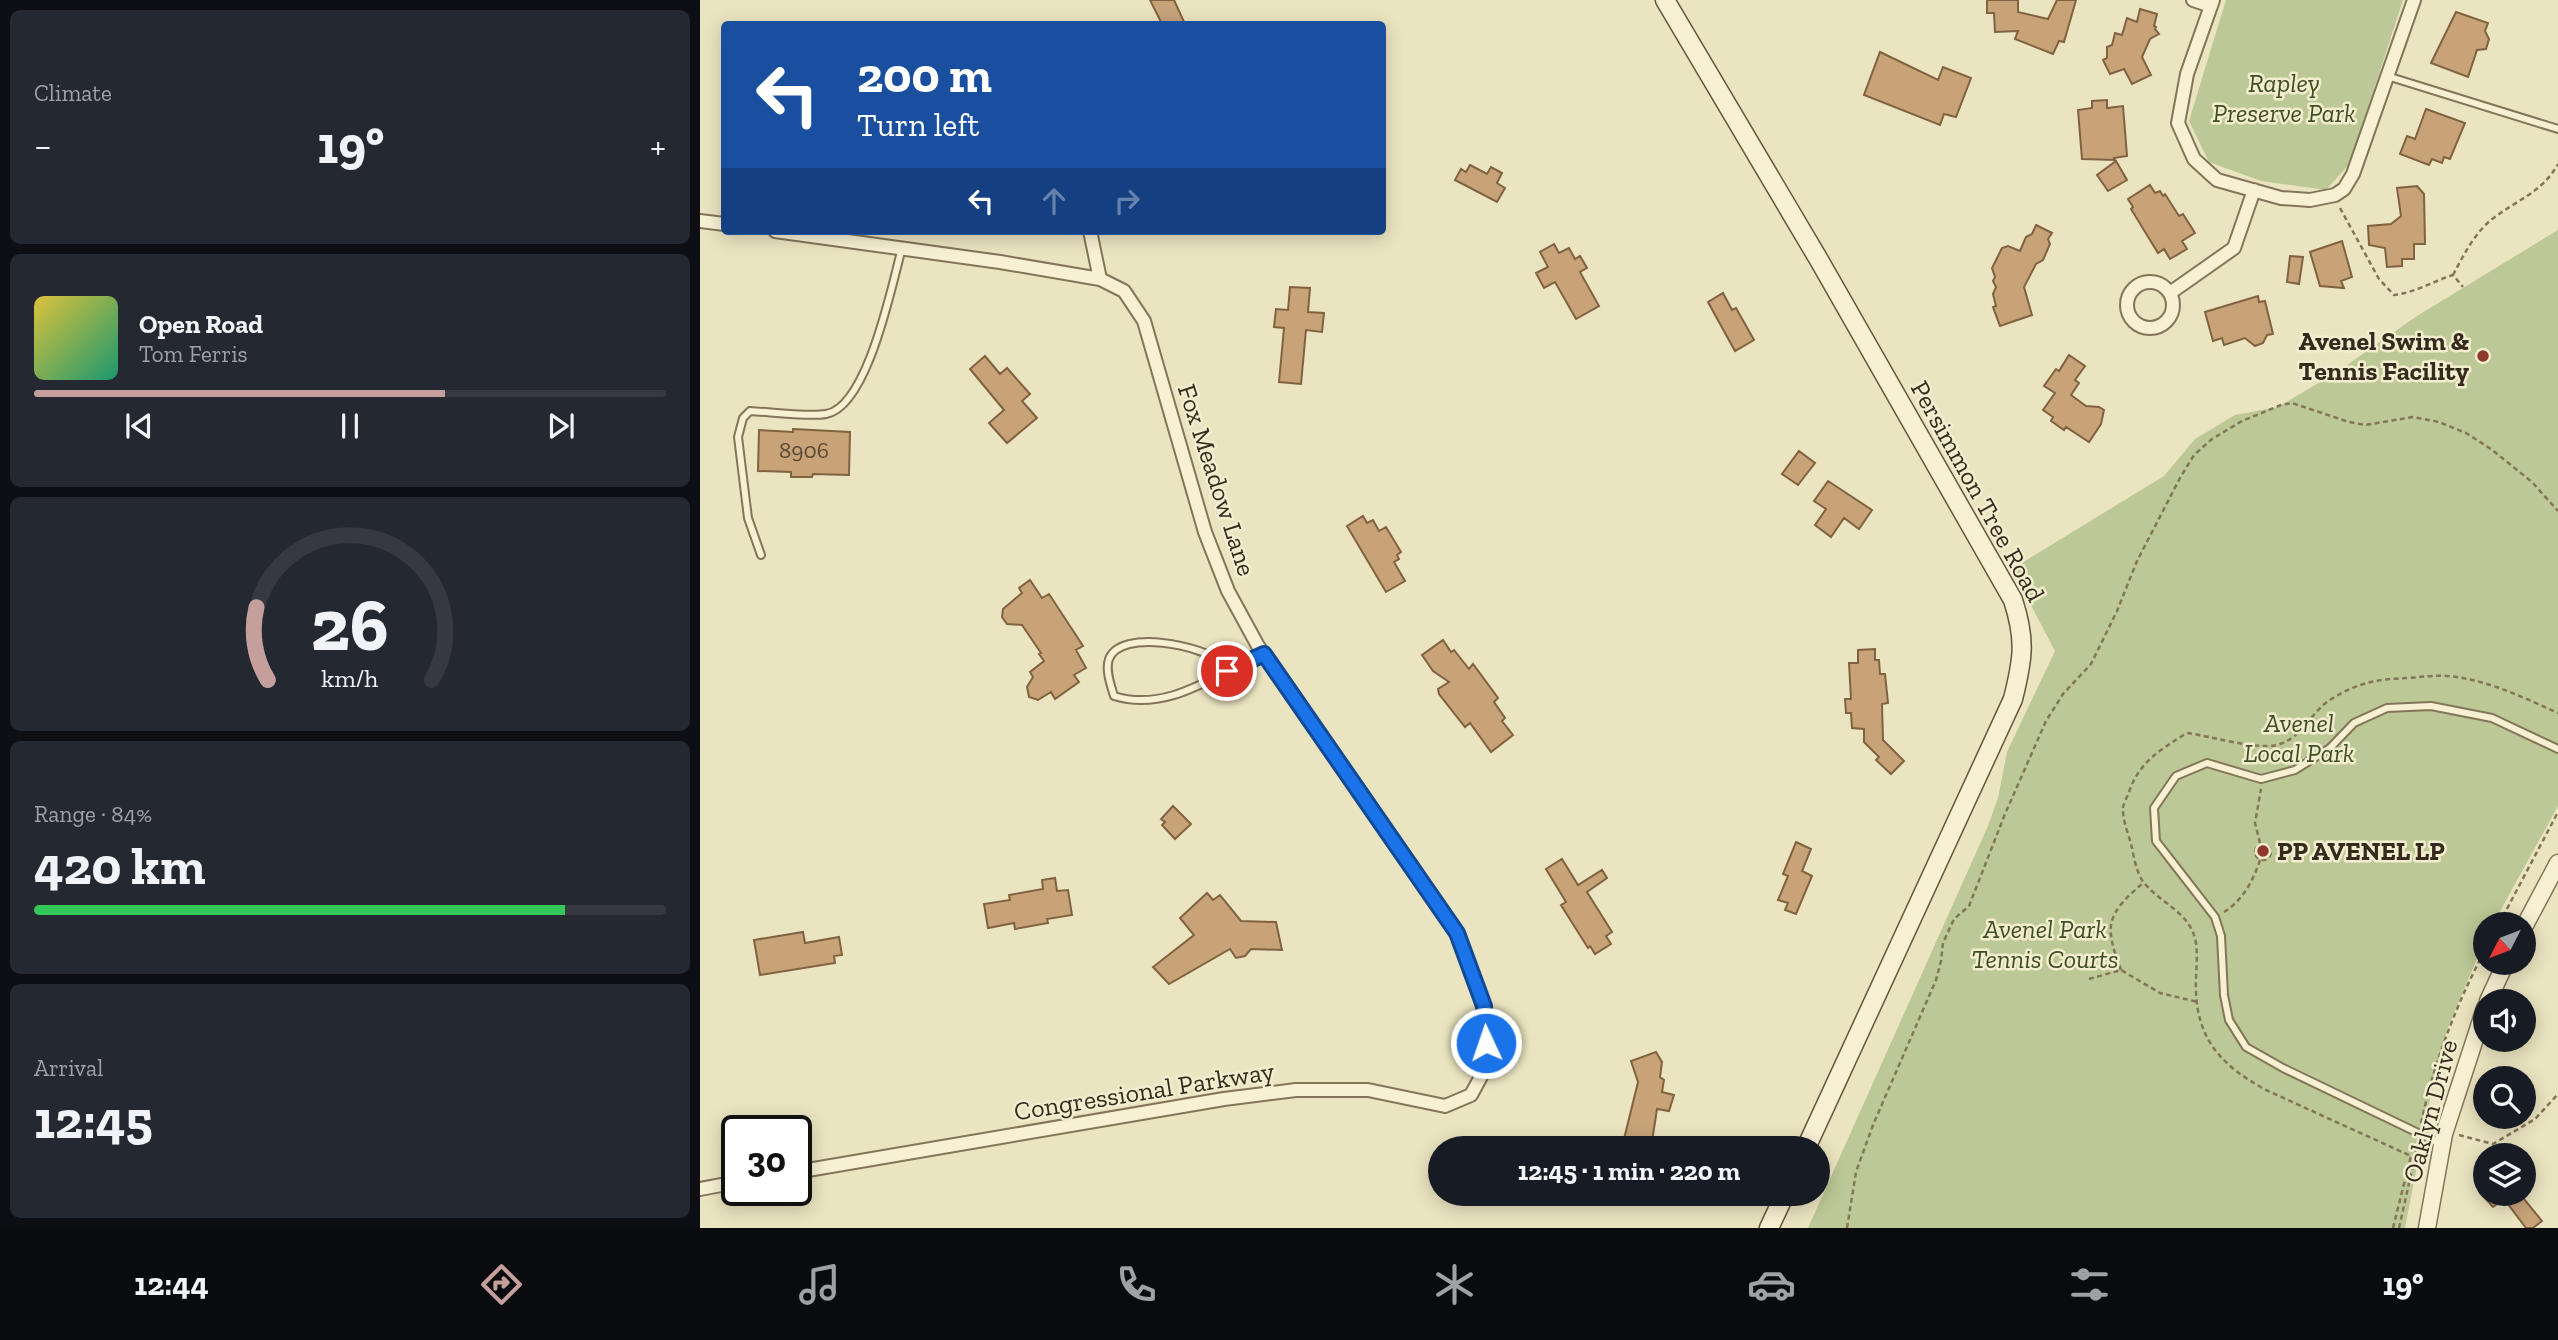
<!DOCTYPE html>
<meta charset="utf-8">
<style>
:root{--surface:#171b24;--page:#242831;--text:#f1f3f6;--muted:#9ea1a6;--line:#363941;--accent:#c59f9b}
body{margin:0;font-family:"Zilla Slab",serif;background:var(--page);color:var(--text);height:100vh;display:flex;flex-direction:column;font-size:26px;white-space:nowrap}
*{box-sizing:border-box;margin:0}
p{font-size:23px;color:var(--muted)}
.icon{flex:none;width:38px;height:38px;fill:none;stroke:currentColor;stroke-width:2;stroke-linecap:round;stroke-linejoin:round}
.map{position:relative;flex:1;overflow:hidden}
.drawer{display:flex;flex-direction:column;gap:10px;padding:10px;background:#0d0f14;width:700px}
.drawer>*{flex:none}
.banner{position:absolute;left:21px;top:21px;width:665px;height:214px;border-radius:7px;box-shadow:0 4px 18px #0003;background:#1a4fa0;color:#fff;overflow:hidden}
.needle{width:46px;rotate:228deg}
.fabs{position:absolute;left:1773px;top:912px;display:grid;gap:14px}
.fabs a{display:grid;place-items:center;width:63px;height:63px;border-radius:50%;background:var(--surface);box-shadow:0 4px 18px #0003;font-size:35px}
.speed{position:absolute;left:21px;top:1115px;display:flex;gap:14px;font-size:35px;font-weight:700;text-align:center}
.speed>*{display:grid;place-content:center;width:91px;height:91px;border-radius:50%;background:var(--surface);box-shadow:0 4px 18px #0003;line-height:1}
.speed .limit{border:4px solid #111;border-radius:10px;background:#fff;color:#111}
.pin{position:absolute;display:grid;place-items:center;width:60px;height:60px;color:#fff;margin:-30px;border:4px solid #fff;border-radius:50%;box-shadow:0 2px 7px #0007}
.me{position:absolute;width:77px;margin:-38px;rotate:357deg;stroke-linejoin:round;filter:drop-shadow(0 0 5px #0008)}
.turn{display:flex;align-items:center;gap:24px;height:147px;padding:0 21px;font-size:32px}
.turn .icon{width:91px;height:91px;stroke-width:2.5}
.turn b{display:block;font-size:49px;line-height:60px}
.lanes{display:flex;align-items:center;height:66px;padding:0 21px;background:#0003;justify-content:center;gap:35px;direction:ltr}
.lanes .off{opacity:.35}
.big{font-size:52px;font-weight:700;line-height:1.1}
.drawer .card{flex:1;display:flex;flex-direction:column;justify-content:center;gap:10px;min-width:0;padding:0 24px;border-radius:10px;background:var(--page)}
.drawer .dial{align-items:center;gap:0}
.dial svg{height:182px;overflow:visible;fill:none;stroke:var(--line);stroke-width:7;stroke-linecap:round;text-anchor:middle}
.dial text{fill:var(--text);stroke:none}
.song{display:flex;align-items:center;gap:21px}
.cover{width:84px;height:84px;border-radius:10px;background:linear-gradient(135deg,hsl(50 70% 55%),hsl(160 70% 35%))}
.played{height:7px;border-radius:4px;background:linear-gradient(90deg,var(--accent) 65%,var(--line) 65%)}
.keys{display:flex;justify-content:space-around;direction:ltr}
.heat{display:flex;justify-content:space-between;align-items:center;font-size:38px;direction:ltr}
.charge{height:10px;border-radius:5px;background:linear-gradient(90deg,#34c759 84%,var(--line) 0)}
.trip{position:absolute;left:728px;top:1136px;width:402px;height:70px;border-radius:35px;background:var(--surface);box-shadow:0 4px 18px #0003;font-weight:700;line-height:70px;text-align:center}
.dock{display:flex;height:112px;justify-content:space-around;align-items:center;background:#090b0e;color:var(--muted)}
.dock .icon{width:49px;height:49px}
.dock .on{color:var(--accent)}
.dock b{font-size:32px;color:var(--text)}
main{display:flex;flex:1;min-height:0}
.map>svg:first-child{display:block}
.green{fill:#bcc895}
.building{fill:#c8a378;stroke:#816240;stroke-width:2}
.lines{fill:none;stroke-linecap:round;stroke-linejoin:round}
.service-casing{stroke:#837559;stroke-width:10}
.minor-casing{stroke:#837559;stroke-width:16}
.tertiary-casing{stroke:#837559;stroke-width:19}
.secondary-casing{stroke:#65563d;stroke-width:21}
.path{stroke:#837559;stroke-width:2.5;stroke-dasharray:5 3.5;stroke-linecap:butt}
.service{stroke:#f7f0d3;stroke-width:6}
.minor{stroke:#f7f0d3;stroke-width:12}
.tertiary{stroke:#f7f0d3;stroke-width:16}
.secondary{stroke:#f7f0d3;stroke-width:18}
.route-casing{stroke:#114b97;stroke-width:18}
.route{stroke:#1a73e8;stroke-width:12}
.poi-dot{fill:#8f382c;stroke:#f3edd0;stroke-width:2.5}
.labels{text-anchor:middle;stroke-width:5;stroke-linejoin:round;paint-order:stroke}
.number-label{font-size:23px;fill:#594934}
.park-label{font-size:26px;font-style:italic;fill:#3f4f24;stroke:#f3edd0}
.poi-label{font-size:26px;font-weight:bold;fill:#342b1d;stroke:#f3edd0;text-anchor:end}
.street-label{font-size:26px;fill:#342b1d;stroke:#f3edd0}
</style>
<main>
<section class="drawer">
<div class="card"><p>Climate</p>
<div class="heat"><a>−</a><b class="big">19°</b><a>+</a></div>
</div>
<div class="card">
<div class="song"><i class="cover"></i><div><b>Open Road</b><p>Tom Ferris</p></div></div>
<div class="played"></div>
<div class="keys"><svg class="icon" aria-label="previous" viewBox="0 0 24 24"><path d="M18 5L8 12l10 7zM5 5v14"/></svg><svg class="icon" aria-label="pause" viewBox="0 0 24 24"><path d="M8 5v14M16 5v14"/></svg><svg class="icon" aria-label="next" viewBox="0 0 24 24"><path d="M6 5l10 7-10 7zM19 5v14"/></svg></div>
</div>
<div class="card dial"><svg viewBox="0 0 100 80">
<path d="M14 69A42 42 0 1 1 86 69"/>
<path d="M14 69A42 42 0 0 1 9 37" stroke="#c59f9b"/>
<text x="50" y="56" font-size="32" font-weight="700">26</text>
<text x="50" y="72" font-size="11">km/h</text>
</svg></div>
<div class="card"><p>Range · 84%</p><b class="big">420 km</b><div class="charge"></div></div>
<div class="card"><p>Arrival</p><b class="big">12:45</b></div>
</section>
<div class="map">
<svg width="1858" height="1228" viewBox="0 0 1858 1228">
<rect width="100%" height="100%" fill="#ebe4c0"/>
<path class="green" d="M1526,0H1703L1650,163L1626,190L1561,181L1509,162L1489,121Z
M1858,230V806L1793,924H1785V940L1748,1027L1732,1089L1705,1228H1108L1288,826L1298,798L1307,752L1355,651L1312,569L1464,476L1495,439L1535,415L1578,407L1637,372L1717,316Z"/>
<path class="building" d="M450,0H474L485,24H462Z
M1287,0H1318V12L1348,19L1357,0H1376L1364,42L1359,41L1353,54L1315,39L1318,31L1295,32L1294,13H1287Z
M1440,9L1457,14L1454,26L1456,27L1455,29L1459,34L1450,39L1442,57L1451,75L1432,84L1424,69L1410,74L1403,60L1407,58V47L1412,45L1415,33L1422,35L1427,18L1437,22Z
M1756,12L1788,23L1785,31L1789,39L1786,49L1777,50L1768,77L1731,63Z
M1180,52L1238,80L1243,67L1271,78L1256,117L1244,114L1240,125L1164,95Z
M1407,100V108L1423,106L1427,156L1414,158L1415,160L1382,159L1378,110L1392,108V101Z
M1726,109L1765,123L1750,159L1744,157L1742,163L1732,159L1729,165L1700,154L1707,136L1715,139Z
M1416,161L1427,180L1408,191L1397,175Z
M770,165L787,174L791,167L802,173L797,183L805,188L797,202L755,180L761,169L766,172Z
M1450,185L1455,193L1460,191L1463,196L1465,194L1479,216L1483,214L1495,233L1482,241L1487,249L1470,259L1464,249L1458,253L1431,209L1433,207L1428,199Z
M1717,186L1724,194L1725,244H1714V259H1702V266L1687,267L1685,248L1669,245L1668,226L1691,224L1701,216L1697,188Z
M1336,225L1352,233L1348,239L1350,244L1343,260L1336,264L1324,287L1332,315L1300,326L1293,307L1296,306L1293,294L1296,287L1293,281L1295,277L1292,268L1302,248L1308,246L1320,251L1326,237L1332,234Z
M1642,241L1652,277L1641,281L1644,288L1620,286L1610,252Z
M854,244L859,253L869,248L875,259L880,256L887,268L880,272L899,306L876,319L855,282L844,288L836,273L848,267L840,252Z
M1590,256L1603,257L1599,284L1587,282Z
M590,287L610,288L608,312L624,313L622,332L606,330L601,384L579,382L584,328L574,327L576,309L588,310Z
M1023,293L1032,310L1036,308L1054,340L1035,351L1008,302Z
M1558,296L1559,302L1565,301L1573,334L1567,335L1563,343L1555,346L1545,338L1524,345L1522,338L1513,341L1505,312Z
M1369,355L1385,366L1375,380L1379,383L1371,395L1386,406L1399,407L1404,410L1401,424L1389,442L1366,427L1364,430L1351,421L1353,417L1343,410L1355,393L1344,386L1356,369L1359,371Z
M285,356L300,374L307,368L330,394L322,401L337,418L307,443L289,423L304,410L270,369Z
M93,429L150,432L149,475L113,474L112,477H91V472L58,471L59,430L93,432Z
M1099,451L1115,463L1098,485L1082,474Z
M1128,481L1172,510L1159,529L1144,518L1131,537L1115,525L1126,509L1114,501Z
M663,516L667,523L673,520L679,531L686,527L701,552L697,555L699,559L694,562L705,581L686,592L647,526Z
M330,580L342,598L349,594L383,646L376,650L386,668L374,675L379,682L355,699L351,692L338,700L329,697L327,687L333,677L330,672L344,661L339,654L341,653L322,625L307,624L302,617L303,609L322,593L319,588Z
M743,640L751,652L754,650L769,669L773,664L798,698L794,702L805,718L802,721L813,735L791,752L770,723L765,727L739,694L738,689L749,682L733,671L722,655Z
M1175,649V660H1179L1180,674H1185L1188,703L1182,704L1183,740L1204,761L1191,774L1176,760L1179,757L1164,742V729L1152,728L1151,713H1146L1145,699H1151L1149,663H1158V650Z
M473,806L491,824L475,839L462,825L465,822L461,819Z
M1096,842L1111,849L1102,871L1112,876L1096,914L1085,910L1088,903L1078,900L1088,876L1083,874Z
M862,859L878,885L902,870L907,878L887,892L912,932L906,936L911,944L895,954L890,946L888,948L861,905L866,902L846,869Z
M355,878L357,891L368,890L372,915L347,919L348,923L315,929L314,923L288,928L284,904L310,900L309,895L343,889L342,880Z
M507,893L513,900L520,895L541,921L576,922L582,950L551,949L545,956L536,958L530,949L469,984L453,967L494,935L480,918Z
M103,932L105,943L139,937L142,955L134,956L135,963L60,975L54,940Z
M956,1052L962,1062L960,1077L964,1080L962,1092L974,1095L969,1111L957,1109L951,1148H926L928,1140L924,1139L938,1082L931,1061Z
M1781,1194H1820L1842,1221L1833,1228H1826L1804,1199L1793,1207Z"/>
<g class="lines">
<g class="service-casing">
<path id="service" d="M1687,76L1858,129
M61,555L48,518L38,437L43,418L50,411C70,412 108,417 126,414C168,407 192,284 202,248
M527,671C525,668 524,664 521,662C503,646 421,628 409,659C405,670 411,686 414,696C468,713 516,674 563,654
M1741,1144L1583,1068L1546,1047L1529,1020L1524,995L1521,936L1515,917L1456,841L1454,808L1476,776L1507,763L1561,779L1595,770L1630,748L1654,723L1687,708L1731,706L1792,718L1858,749"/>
</g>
<g class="minor-casing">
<path id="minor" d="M1493,0L1511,6
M1513,0L1487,74L1478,123L1494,159L1517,180L1581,198L1610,200L1635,195L1644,189L1653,174L1714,0
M0,221L24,224
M75,231L300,262L400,279
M1427 305a23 23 0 1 1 46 0a23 23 0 1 1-46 0Z
M1470,293L1534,248L1554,190
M96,1172L524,1099L596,1090H668L745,1106L771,1095L784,1071L787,1031L784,1006L757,933L558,646L528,591L505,532L444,321L424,291L400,279L390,231
M0,1189L37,1182"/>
</g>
<g class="tertiary-casing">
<path id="tertiary" d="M1824,927L1858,863
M1788,1001L1806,962
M1727,1228L1744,1134L1785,1008"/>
</g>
<g class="secondary-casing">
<path id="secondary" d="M965,0L1119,260L1313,600C1326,640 1323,659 1313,699L1106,1148
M1069,1228L1085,1194"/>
</g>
<path class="path" d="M1640,208L1679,279L1694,295C1714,293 1734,281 1753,275L1763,287
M1753,275C1763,256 1774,234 1791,220C1816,200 1842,193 1858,164
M1560,843L1555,823L1561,789
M1555 852a8 8 0 1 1 16 0a8 8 0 1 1-16 0Z
M1524,912C1543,900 1553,881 1560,860
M1799,924L1858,812
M1421,970C1404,925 1406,915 1443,883
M1389,979L1421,970L1460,993L1498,1002
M1721,1123C1734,1062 1756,1005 1785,950
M1759,1135L1793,1144L1835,1119L1858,1094
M1147,1228L1156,1172L1173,1125L1236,980L1241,961L1243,943L1254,919L1269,906L1305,814L1346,721L1363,694L1391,664L1417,611L1437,561L1480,478L1494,455L1512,439L1542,421L1581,405L1592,403L1649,422L1665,425L1713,417L1739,422L1766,433L1791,449L1832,482L1858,511
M1693,1228L1711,1156L1566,1090C1524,1067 1498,1042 1496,992C1495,974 1499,956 1495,938C1488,912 1461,903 1445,884C1436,874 1434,856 1431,844C1428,833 1422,818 1423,807C1424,803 1427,797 1429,792C1439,762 1461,749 1487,733C1511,736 1555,750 1577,745C1605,737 1610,711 1633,698C1659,682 1679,679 1709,678C1722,677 1735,675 1747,676C1786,679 1822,697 1858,713
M1699,1228L1718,1143"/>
<use href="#service" class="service"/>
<use href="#minor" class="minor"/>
<use href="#tertiary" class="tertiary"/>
<use href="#secondary" class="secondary"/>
</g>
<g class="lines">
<g class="route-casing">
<path id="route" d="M527,671L564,654L757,933L784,1006L786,1043"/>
</g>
<use href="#route" class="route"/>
</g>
<g class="poi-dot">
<circle cx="1783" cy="356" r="7"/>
<circle cx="1563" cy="851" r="7"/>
</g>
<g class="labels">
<g class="number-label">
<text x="104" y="458">8906</text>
</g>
<g class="park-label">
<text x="1584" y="92">Rapley<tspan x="1584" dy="30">Preserve Park</tspan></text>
<text x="1599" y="732">Avenel<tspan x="1599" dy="30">Local Park</tspan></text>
<text x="1345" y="938">Avenel Park<tspan x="1345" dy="30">Tennis Courts</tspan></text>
</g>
<g class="poi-label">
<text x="1769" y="350">Avenel Swim &amp;<tspan x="1769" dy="30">Tennis Facility</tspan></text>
<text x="1577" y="860" text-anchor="start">PP AVENEL LP</text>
</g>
<g class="street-label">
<text transform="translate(517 480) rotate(72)" y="9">Fox Meadow Lane</text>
<text transform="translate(1278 491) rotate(61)" y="9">Persimmon Tree Road</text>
<text transform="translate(444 1091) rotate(-9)" y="9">Congressional Parkway</text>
<text transform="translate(1730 1111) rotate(-75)" y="9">Oaklyn Drive</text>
</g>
</g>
</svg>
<div class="fabs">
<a><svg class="needle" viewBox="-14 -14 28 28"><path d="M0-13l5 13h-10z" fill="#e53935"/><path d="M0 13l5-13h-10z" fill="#9ea1a6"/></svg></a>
<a><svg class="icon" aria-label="sound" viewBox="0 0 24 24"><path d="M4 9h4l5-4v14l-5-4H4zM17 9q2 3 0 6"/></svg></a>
<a><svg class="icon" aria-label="search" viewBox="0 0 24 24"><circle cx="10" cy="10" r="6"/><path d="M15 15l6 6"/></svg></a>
<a><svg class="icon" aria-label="layers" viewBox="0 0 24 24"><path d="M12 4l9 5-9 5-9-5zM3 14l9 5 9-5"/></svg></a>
</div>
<div class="speed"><div class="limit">30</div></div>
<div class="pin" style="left:527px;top:671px;background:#d93025"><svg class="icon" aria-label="arrive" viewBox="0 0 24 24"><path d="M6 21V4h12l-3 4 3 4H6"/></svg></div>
<svg class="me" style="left:786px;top:1043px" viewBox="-20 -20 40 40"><circle r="17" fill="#1a73e8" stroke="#fff" stroke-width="3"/><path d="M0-11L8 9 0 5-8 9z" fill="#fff"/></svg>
<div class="trip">12:45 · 1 min · 220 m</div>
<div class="banner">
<div class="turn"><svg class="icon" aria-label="left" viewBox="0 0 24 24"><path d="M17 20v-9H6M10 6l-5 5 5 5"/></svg><div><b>200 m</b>Turn left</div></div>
<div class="lanes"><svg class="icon" aria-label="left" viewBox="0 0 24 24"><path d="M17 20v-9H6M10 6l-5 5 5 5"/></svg><svg class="icon off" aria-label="ahead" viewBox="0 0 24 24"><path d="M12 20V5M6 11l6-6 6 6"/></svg><svg class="icon off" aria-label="right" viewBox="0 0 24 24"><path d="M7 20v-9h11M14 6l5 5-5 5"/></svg></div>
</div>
</div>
</main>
<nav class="dock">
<b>12:44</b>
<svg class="icon on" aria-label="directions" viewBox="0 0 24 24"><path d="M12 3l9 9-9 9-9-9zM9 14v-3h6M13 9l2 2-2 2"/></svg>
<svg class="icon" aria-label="music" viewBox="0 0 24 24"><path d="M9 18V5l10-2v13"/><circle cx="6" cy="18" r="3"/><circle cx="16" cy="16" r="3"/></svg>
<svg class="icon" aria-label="phone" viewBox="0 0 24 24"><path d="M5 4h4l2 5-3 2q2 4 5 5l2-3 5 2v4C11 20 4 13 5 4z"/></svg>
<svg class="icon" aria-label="climate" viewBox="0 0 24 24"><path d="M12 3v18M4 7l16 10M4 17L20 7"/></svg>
<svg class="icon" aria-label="car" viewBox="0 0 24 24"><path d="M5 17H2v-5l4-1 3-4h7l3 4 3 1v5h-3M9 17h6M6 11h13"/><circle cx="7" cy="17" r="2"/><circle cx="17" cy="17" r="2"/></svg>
<svg class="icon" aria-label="filters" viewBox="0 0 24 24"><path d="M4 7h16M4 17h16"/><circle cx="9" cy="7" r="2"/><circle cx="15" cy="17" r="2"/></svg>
<b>19°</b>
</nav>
